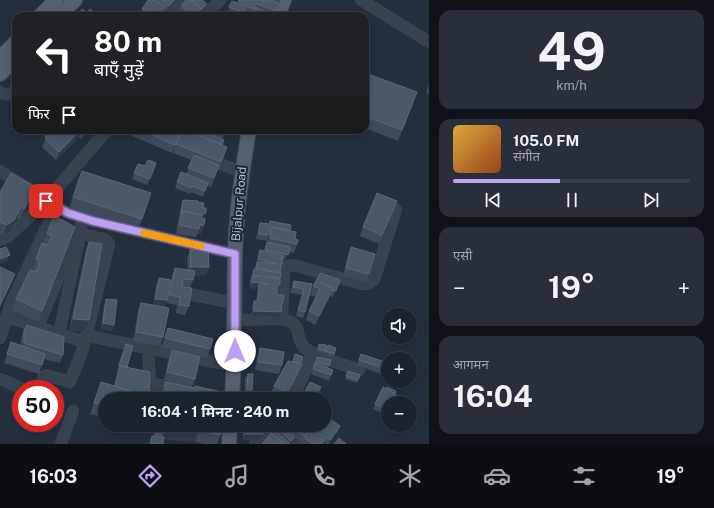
<!DOCTYPE html>
<html lang="hi">
<meta charset="utf-8">
<style>
:root{--surface:#1b232e;--page:#282f3a;--text:#f1f3f6;--muted:#a0a4aa;--line:#39404a;--accent:#bca0f2}
body{margin:0;font-family:"Public Sans","Noto Sans Devanagari",sans-serif;background:var(--page);color:var(--text);height:100vh;display:flex;flex-direction:column;font-size:15px;white-space:nowrap}
*{box-sizing:border-box;margin:0}
p{font-size:13px;color:var(--muted)}
.icon{flex:none;width:22px;height:22px;fill:none;stroke:currentColor;stroke-width:2;stroke-linecap:round;stroke-linejoin:round}
.map{position:relative;flex:1;overflow:hidden}
.panel{display:flex;flex-direction:column;gap:10px;padding:10px;background:#0f1319;width:285px}
.panel>*{flex:none}
.guide{position:absolute;left:12px;top:12px;width:357px;height:122px;border-radius:12px;box-shadow:0 2px 10px #0003,0 0 0 1px var(--line);background:#202124;color:#fff;overflow:hidden}
.controls{position:absolute;left:381px;top:308px;display:grid;gap:8px}
.controls a{display:grid;place-items:center;width:36px;height:36px;border-radius:50%;background:var(--surface);box-shadow:0 2px 10px #0003,0 0 0 1px var(--line);font-size:20px}
.speed{position:absolute;left:12px;top:380px;display:flex;gap:8px;font-size:20px;font-weight:700;text-align:center}
.speed>*{display:grid;place-content:center;width:52px;height:52px;border-radius:50%;background:var(--surface);box-shadow:0 2px 10px #0003,0 0 0 1px var(--line);line-height:1}
.speed .limit{border:6px solid #d22;background:#fff;color:#111}
.pin{position:absolute;display:grid;place-items:center;width:34px;height:34px;color:#fff;margin:-17px;border-radius:8px;box-shadow:0 2px 6px #0006}
.me{position:absolute;width:44px;margin:-22px;rotate:0deg;stroke-linejoin:round;filter:drop-shadow(0 0 3px #0008)}
.turn{display:flex;align-items:center;gap:14px;height:84px;padding:0 16px;font-size:18px}
.turn .icon{width:52px;height:52px;stroke-width:2.5}
.turn b{display:block;font-size:28px;line-height:34px}
.then{display:flex;align-items:center;height:38px;padding:0 16px;background:#0003;gap:8px;font-size:15px}
.big{font-size:30px;font-weight:700;line-height:1.1}
.panel .widget{flex:1;display:flex;flex-direction:column;justify-content:center;gap:6px;min-width:0;padding:0 14px;border-radius:12px;background:var(--page)}
.panel .dial{align-items:center;gap:0}
.dial b{font-size:52px;line-height:1}
.song{display:flex;align-items:center;gap:12px}
.cover{width:48px;height:48px;border-radius:6px;background:linear-gradient(135deg,hsl(40 70% 55%),hsl(20 70% 35%))}
.played{height:4px;border-radius:2px;background:linear-gradient(90deg,var(--accent) 45%,var(--line) 45%)}
.keys{display:flex;justify-content:space-around;direction:ltr}
.heat{display:flex;justify-content:space-between;align-items:center;font-size:22px;direction:ltr}
.trip{position:absolute;left:98px;top:392px;width:234px;height:40px;border-radius:20px;background:var(--surface);box-shadow:0 2px 10px #0003,0 0 0 1px var(--line);font-weight:700;line-height:40px;text-align:center}
.dock{display:flex;height:64px;justify-content:space-around;align-items:center;background:#0b0e12;color:var(--muted)}
.dock .icon{width:28px;height:28px}
.dock .on{color:var(--accent)}
.dock b{font-size:18px;color:var(--text)}
main{display:flex;flex:1;min-height:0}
.map>svg:first-child{display:block}
.lines{fill:none;stroke-linecap:round;stroke-linejoin:round}
.minor-casing{stroke:#414a57;stroke-width:12}
.major-casing{stroke:#414a57;stroke-width:16}
.minor{stroke:#38414e;stroke-width:11}
.major{stroke:#56606e;stroke-width:14}
.wall{fill:#3f4b5c}
.shaded-wall{fill:#2f3b4b}
.building{fill:#4b5868;stroke:#5c6777}
.route-casing{stroke:#7a689d;stroke-width:10}
.route{stroke:#bca0f2;stroke-width:7}
.slow{stroke:#f59e0b;stroke-width:7}
.labels{text-anchor:middle;stroke-width:4;stroke-linejoin:round;paint-order:stroke}
.street-label{font-size:12px;fill:#b4bcc9;stroke:#1d2633}
</style>
<main>
<div class="map">
<svg width="429" height="444" viewBox="0 0 429 444">
<rect width="100%" height="100%" fill="#242f3e"/>
<g class="lines">
<g class="minor-casing">
<path id="minor" d="M361,0L429,42
M167,16L180,0
M206,16L220,0
M0,92C7,97 11,95 16,89
M208,159L241,172
M0,171L68,213L93,221L235,254
M0,240L8,237L46,201L107,130
M193,295L235,303
M7,317L85,342
M282,319L284,271C286,266 288,265 293,265L362,284H367L374,280L396,210
M235,320L282,319C305,323 293,337 305,348C315,357 345,365 359,370
M38,327L73,242
M59,334L78,244L79,233
M94,337L234,366
M0,338L10,305L48,224L53,222L65,227
M148,348L151,399
M0,379L23,389
M150,383L179,389
M39,389L44,376L46,375L70,382L83,349L109,245L107,241L104,239L79,233L81,226
M293,399L313,353
M152,425V427
M284,429L299,444
M61,444L73,411
M255,444L266,435L276,425"/>
</g>
<g class="major-casing">
<path id="major" d="M40,16L56,0
M59,16L75,0
M278,16L284,0
M0,58L16,42
M0,74L16,58
M232,399C235,351 234,303 235,255C236,213 242,171 249,130
M229,444L230,425"/>
</g>
<use href="#minor" class="minor"/>
<use href="#major" class="major"/>
</g>
<path class="wall" d="M148,0H174L172,5L167,11L165,10L161,16H141V15H140L142,9Z
M186,0H202L207,4L205,9L200,15L199,14L198,16H185L179,11L181,6Z
M246,0H280L278,7H277L273,16H271L263,13L262,16H251L254,9H253L251,14L244,12L243,16H236L227,13L232,1L238,3Z
M365,73L417,92L398,141L365,128Z
M429,83V94L426,93Z
M16,109V117L13,114L14,111Z
M38,130H91L81,139L79,137L56,160L42,147L46,138Z
M132,130H182L172,153L130,135Z
M200,130H206L205,132H206L207,130H226L222,139V145L224,156L218,170H217L211,187L207,185L203,197L191,192L190,194L175,188L181,172L186,174L192,160L173,153L176,144L201,136L203,131Z
M156,163L147,185L132,179L138,164L145,166Z
M82,171L142,219L138,230L69,208Z
M39,189L35,200L30,208L28,206L20,220L17,218L10,231L3,236L0,235V192Z
M183,200L197,202L203,208L206,213L204,218V225L201,234L198,233L196,237L176,234L181,206Z
M393,209L379,244L360,236L363,227Z
M54,216L75,227L38,322L12,311L16,299L35,272L32,270L36,259L44,243Z
M270,221L290,231L295,239L297,244L294,253L288,252L285,260H283L280,272V278L278,291H277V295L282,307L281,312L279,317L252,316V307L254,301H256L258,289L250,288V282L252,275L254,269H255L260,250L264,251L270,234L269,233L267,241L256,239L258,229L260,223L269,224Z
M89,242V320L85,331H69L85,253Z
M351,247L369,274L366,282L343,276L348,256Z
M190,250L209,267L206,275L194,276L193,280L190,288L189,306L185,315L176,313L177,305L167,303V300L165,307L163,337L160,346L133,341L138,311L141,303L153,305L156,287L159,278L170,288L172,276L175,268L188,270L187,258Z
M340,280L333,297L330,296L315,325L306,320L309,311L316,297L310,295L313,286Z
M294,281L312,284L303,318L296,316L302,295L290,293L292,286Z
M106,299L114,325L112,331L101,329L104,305Z
M168,328L210,349L207,358L162,347L165,336Z
M24,331L63,355L60,363L44,359L39,374L4,363L11,342L21,345V339Z
M126,344L127,367L149,395V397L105,399V417L90,414L101,382L114,386L118,371H117Z
M319,344L325,351L324,353L317,352Z
M328,345L334,354L333,357L324,354Z
M260,348L282,365L279,374L255,370L257,357Z
M172,350L195,379L192,387L220,399H161V393L165,382L185,386L164,380L169,358Z
M295,354L298,373L286,399H281L271,394L274,386L292,362Z
M361,354L388,363L384,375L357,365Z
M317,357L330,365L328,368L333,370L329,381L311,374Z
M348,371L360,375L357,383L345,379Z
M248,374L252,390L250,396L245,395V379Z
M396,394L393,403H388V412L386,416L373,409L375,404Z
M162,425H222L220,435L217,444H204L195,442L164,439L163,444H149L152,436H154L155,433L161,437H162Z
M246,425H265V427L261,439L243,440V434L246,427Z
M288,425H312L311,427L313,428L340,426L338,432L329,444H326L325,443L324,444H304V441L302,443L295,437L293,442L292,444H262L267,438L274,432L276,427L287,429Z"/>
<path class="shaded-wall" d="M174,0L172,5L167,11L169,6Z
M207,4L205,9L200,15L202,9Z
M166,6L164,12L161,16H159Z
M201,9L198,16H195Z
M80,130H81L79,137L56,160L59,152Z
M85,130H91L81,139L84,131Z
M182,130L179,137L172,153L175,145Z
M39,189L35,200L30,208L35,196Z
M32,195L28,206L20,220L24,209Z
M21,207L17,218L10,231L3,236L7,225Z
M203,213H206L204,219L200,222Z
M200,225H204L201,234L198,233Z
M10,255L7,261L0,263V259Z
M191,267H209L206,275L188,276Z
M256,268L280,272L278,277L254,274Z
M15,274L11,285L0,308V305Z
M253,275L280,278L278,284L252,278Z
M252,282L270,284H259L258,289L250,288Z
M277,285H280L278,291H275Z
M333,288L330,297L315,325L319,316Z
M155,299L167,300L164,309L152,308Z
M254,311L281,312L279,317L252,316Z
M73,319L89,320L85,331H69Z
M103,323L114,325L112,331L101,329Z
M302,364L298,373L286,399L288,392Z
M321,387L315,399H314Z
M247,390H252L250,396L245,395Z
M165,397L180,399H165Z
M340,426L338,432L329,444L330,440Z
M166,428L199,431L195,442L162,439Z
M245,434H263L261,439L243,440Z
M295,437L293,442L292,444H290L291,441Z
M327,437L324,444H322Z"/>
<path class="building" d="M148,0H156L166,6L159,16L142,9Z
M161,0H174L169,6Z
M186,0H190L201,9L195,16H194L181,6Z
M191,0H202L207,4L202,9Z
M239,0H263V1L265,2L266,0H271L278,3L275,11L255,3L253,9L246,6L244,13L229,7L232,1L238,3Z
M255,7L264,11L262,16L252,13Z
M82,9L87,13L90,9L98,16H90L89,15L90,16H78Z
M224,12L233,16H222Z
M142,13L149,16H141Z
M365,73L417,92L402,130L365,116Z
M50,130H80L59,152L45,138L52,132Z
M141,130H182L175,145Z
M182,130H187L227,147L221,162L176,144Z
M214,130H225L223,134Z
M203,131L224,140L222,145L201,136Z
M194,155L219,165L214,178L188,168Z
M148,160L156,163L150,179L134,173L138,164L145,166Z
M82,171L151,193L142,219L73,197Z
M181,172L208,183L205,191L193,186L192,188L177,182Z
M11,173L39,189L35,196L32,195L24,209L21,207L14,220L7,225L0,222V192Z
M377,193L397,201L382,235L363,227Z
M183,200L198,201L197,202L204,203L203,208H206V213H203L202,216H201L202,215L182,211L181,213Z
M182,211L202,215L201,218L205,219L204,225H200L199,229L179,225Z
M54,216L75,227L42,311L16,299L30,270L36,272L40,261L36,259L42,243L48,245L52,236L47,233Z
M270,221L291,225L290,231L272,227V228L270,227L269,235L259,234L260,223L269,224Z
M272,227L296,232L295,239L298,240L297,244L270,238Z
M89,242L102,244L89,320L73,319Z
M267,242L290,247L288,255L265,250Z
M6,247L10,255L0,259V249Z
M351,247L375,254L369,274L346,268Z
M208,249L209,267H191L190,250Z
M260,250L283,256L280,272L256,268L257,262L278,264L258,259Z
M0,267L15,274L0,305Z
M175,268L195,271L193,280L183,279L182,287L192,288L189,306L179,305L180,297L170,295L171,291H169L167,300L155,299L159,278L171,280L169,288H171Z
M254,269L281,273L280,278L253,275Z
M320,273L340,280L336,291L332,290L333,288L316,281Z
M252,276L280,279V285H277V295H284L283,302H282L281,312L254,311V301H258L259,284H270L252,282Z
M294,281L312,284L305,312L298,310L304,289L293,287Z
M316,281L333,288L319,316L309,311L320,289L313,286Z
M106,299L117,300L114,325L103,323Z
M141,303L169,308L163,337L136,332Z
M27,325L64,337L63,355L24,343V331Z
M168,328L213,339L210,349L165,338Z
M11,342L45,354L42,365L7,354Z
M126,344L133,346L127,367L119,365Z
M319,344L326,345L325,351L318,349Z
M328,345L336,348L334,354L325,351Z
M260,348L284,352L282,365L258,362Z
M172,350L200,357L195,379L167,372Z
M295,354L303,357L301,364L293,362Z
M361,354L388,363L386,369L359,360Z
M317,357L331,360L330,365L316,362Z
M288,361L302,364L288,392L274,386Z
M315,363L333,370L331,375L313,369Z
M120,366L150,372L149,395L130,391L115,386Z
M348,371L360,375L358,380L346,376Z
M248,374H253L252,390H247Z
M101,382L151,397V399H105V405L94,403Z
M165,382L195,388V386L222,392L220,399H180L165,397Z
M310,382L321,387L314,399H301Z
M383,387L396,394L392,403H388V410L375,404Z
M387,387L396,391L395,394L386,389Z
M325,415L340,426L330,440L327,437L322,444H313L305,438L307,434L305,437L289,425H309L313,428H314L316,425H325Z
M166,425H222L220,435L199,431L166,428Z
M248,425H265V427H263V434H245V428H248Z
M277,425H282L295,437L291,441L276,427Z
M275,431L290,444H284L272,434Z
M155,433H161V437H164L163,444H150L152,436H155Z
M271,433L284,444H274L267,438Z
M339,438L346,444H334Z
M266,439L272,444H264L263,443Z"/>
<g class="lines">
<g class="route-casing">
<path id="route" d="M46,201L68,213L93,221L235,254V351"/>
</g>
<use href="#route" class="route"/>
<path class="slow" d="M144,233L201,246"/>
</g>
<g class="labels">
<g class="street-label">
<text transform="translate(239 204) rotate(-85)" y="4">Bijalpur Road</text>
</g>
</g>
</svg>
<div class="controls">
<a><svg class="icon" aria-label="sound" viewBox="0 0 24 24"><path d="M4 9h4l5-4v14l-5-4H4zM17 9q2 3 0 6"/></svg></a>
<a>+</a>
<a>−</a>
</div>
<div class="speed"><div class="limit">50</div></div>
<div class="pin" style="left:46px;top:201px;background:#d93025"><svg class="icon" aria-label="arrive" viewBox="0 0 24 24"><path d="M6 21V4h12l-3 4 3 4H6"/></svg></div>
<svg class="me" style="left:235px;top:351px" viewBox="-20 -20 40 40"><circle r="19" fill="#fff"/><path d="M0-13L10 11 0 6-10 11z" fill="#bca0f2"/></svg>
<div class="trip">16:04 · 1 मिनट · 240 m</div>
<div class="guide">
<div class="turn"><svg class="icon" aria-label="left" viewBox="0 0 24 24"><path d="M17 20v-9H6M10 6l-5 5 5 5"/></svg><div><b>80 m</b>बाएँ मुड़ें</div></div>
<div class="then">फिर<svg class="icon" aria-label="arrive" viewBox="0 0 24 24"><path d="M6 21V4h12l-3 4 3 4H6"/></svg></div>
</div>
</div>
<section class="panel">
<div class="widget dial"><b>49</b><p>km/h</p></div>
<div class="widget">
<div class="song"><i class="cover"></i><div><b>105.0 FM</b><p>संगीत</p></div></div>
<div class="played"></div>
<div class="keys"><svg class="icon" aria-label="previous" viewBox="0 0 24 24"><path d="M18 5L8 12l10 7zM5 5v14"/></svg><svg class="icon" aria-label="pause" viewBox="0 0 24 24"><path d="M8 5v14M16 5v14"/></svg><svg class="icon" aria-label="next" viewBox="0 0 24 24"><path d="M6 5l10 7-10 7zM19 5v14"/></svg></div>
</div>
<div class="widget"><p>एसी</p>
<div class="heat"><a>−</a><b class="big">19°</b><a>+</a></div>
</div>
<div class="widget"><p>आगमन</p><b class="big">16:04</b></div>
</section>
</main>
<nav class="dock">
<b>16:03</b>
<svg class="icon on" aria-label="directions" viewBox="0 0 24 24"><path d="M12 3l9 9-9 9-9-9zM9 14v-3h6M13 9l2 2-2 2"/></svg>
<svg class="icon" aria-label="music" viewBox="0 0 24 24"><path d="M9 18V5l10-2v13"/><circle cx="6" cy="18" r="3"/><circle cx="16" cy="16" r="3"/></svg>
<svg class="icon" aria-label="phone" viewBox="0 0 24 24"><path d="M5 4h4l2 5-3 2q2 4 5 5l2-3 5 2v4C11 20 4 13 5 4z"/></svg>
<svg class="icon" aria-label="climate" viewBox="0 0 24 24"><path d="M12 3v18M4 7l16 10M4 17L20 7"/></svg>
<svg class="icon" aria-label="car" viewBox="0 0 24 24"><path d="M5 17H2v-5l4-1 3-4h7l3 4 3 1v5h-3M9 17h6M6 11h13"/><circle cx="7" cy="17" r="2"/><circle cx="17" cy="17" r="2"/></svg>
<svg class="icon" aria-label="filters" viewBox="0 0 24 24"><path d="M4 7h16M4 17h16"/><circle cx="9" cy="7" r="2"/><circle cx="15" cy="17" r="2"/></svg>
<b>19°</b>
</nav>
